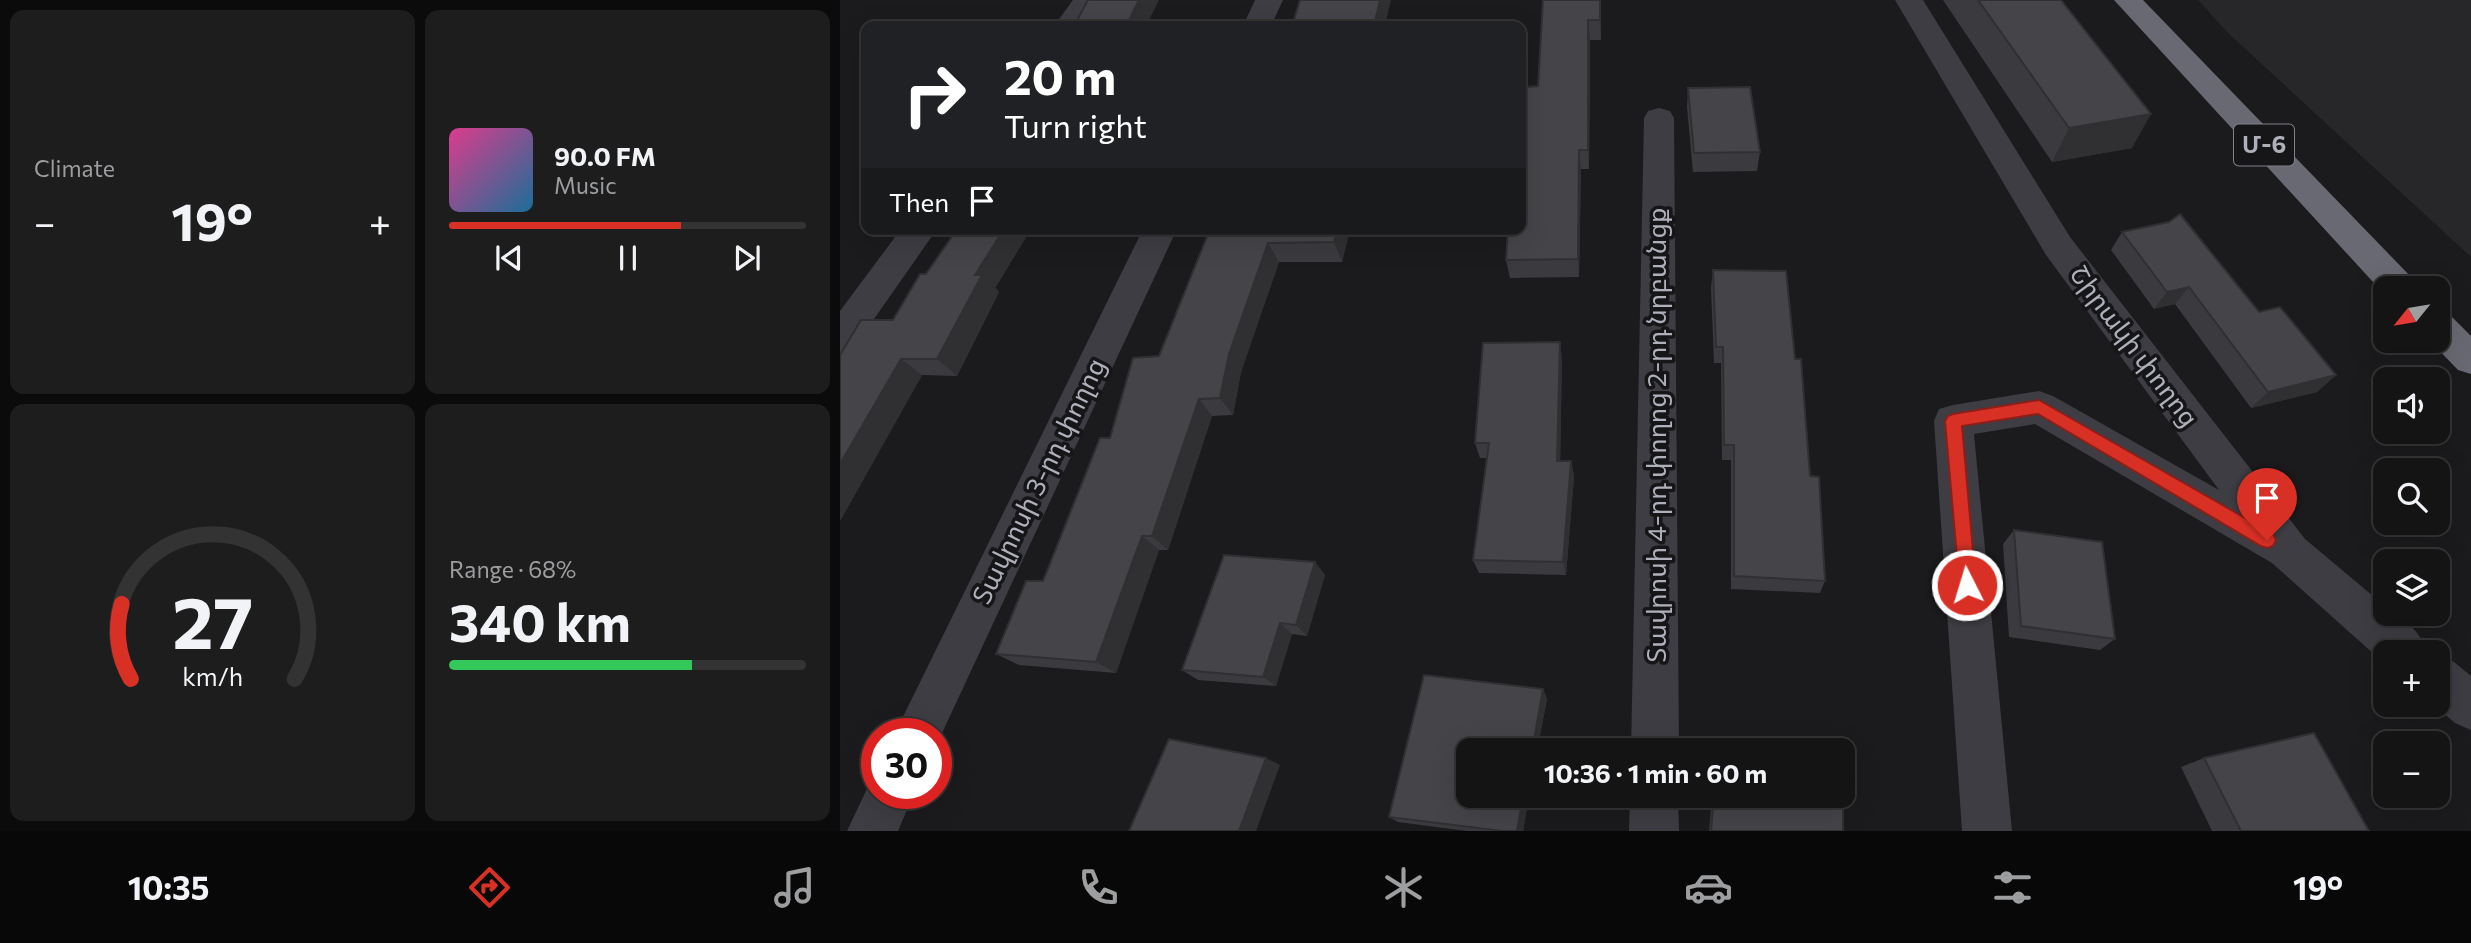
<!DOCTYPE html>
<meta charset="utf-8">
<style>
:root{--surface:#141415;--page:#1d1d1e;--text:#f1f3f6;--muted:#9d9ea0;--line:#333334;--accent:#d93025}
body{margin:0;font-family:Commissioner,"Noto Sans Armenian",sans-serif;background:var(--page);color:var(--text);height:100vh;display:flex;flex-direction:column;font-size:26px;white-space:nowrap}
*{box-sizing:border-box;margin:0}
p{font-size:23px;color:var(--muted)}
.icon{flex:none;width:38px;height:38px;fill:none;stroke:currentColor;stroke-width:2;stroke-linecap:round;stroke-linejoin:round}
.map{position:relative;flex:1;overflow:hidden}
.panel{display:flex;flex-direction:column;gap:10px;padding:10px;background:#0b0b0c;width:840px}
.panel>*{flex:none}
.guide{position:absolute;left:21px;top:21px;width:665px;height:214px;border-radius:14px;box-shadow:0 7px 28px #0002,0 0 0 2px var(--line);background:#202124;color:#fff;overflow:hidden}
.needle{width:46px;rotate:240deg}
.tools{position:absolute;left:1533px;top:276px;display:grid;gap:14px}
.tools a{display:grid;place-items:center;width:77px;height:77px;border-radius:14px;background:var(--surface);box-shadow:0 7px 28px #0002,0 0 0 2px var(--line);font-size:35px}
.speed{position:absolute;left:21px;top:718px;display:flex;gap:14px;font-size:35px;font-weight:700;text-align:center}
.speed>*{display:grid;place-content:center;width:91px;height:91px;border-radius:50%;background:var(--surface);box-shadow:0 7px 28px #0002,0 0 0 2px var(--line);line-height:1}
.speed .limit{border:10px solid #d22;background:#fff;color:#111}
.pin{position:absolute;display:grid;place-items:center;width:60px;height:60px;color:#fff;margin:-72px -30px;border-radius:50% 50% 50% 0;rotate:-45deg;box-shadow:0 0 7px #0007}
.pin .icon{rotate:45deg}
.me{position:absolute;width:77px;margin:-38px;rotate:355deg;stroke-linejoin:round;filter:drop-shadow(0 0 5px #0008)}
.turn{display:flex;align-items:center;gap:24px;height:147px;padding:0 28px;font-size:32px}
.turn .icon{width:91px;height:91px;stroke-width:2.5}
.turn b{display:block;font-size:49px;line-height:60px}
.then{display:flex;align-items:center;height:66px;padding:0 28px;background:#0003;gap:14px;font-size:26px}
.big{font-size:52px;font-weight:700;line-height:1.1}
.panel .tile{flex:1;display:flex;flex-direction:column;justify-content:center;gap:10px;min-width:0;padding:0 24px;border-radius:14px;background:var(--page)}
.panel .dial{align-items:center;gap:0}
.dial svg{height:182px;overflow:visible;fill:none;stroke:var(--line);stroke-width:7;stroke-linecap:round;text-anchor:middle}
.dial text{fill:var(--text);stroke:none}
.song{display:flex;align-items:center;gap:21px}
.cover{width:84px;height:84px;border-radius:10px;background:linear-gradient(135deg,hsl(330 70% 55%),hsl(200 70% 35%))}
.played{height:7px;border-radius:4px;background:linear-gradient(90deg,var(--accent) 65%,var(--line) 65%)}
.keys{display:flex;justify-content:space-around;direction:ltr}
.heat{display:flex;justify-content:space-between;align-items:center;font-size:38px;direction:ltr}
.charge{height:10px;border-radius:5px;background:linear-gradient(90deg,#34c759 68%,var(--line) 0)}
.panel .tiles{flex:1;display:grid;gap:10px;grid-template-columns:repeat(2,1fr)}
.trip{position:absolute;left:616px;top:738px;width:399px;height:70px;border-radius:14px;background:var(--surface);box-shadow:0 7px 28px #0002,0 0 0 2px var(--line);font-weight:700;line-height:70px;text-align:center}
.tab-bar{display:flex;height:112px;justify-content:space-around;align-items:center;background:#080808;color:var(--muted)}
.tab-bar .icon{width:49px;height:49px}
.tab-bar .on{color:var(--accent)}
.tab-bar b{font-size:32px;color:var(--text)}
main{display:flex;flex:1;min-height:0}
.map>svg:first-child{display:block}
.built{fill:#272629}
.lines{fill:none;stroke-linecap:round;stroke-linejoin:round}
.street{fill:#3d3d43;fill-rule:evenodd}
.highway{fill:#686972;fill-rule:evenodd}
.wall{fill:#3b3b3f}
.shaded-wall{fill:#303033}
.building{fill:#454549;stroke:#303033;stroke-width:2}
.route{fill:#d93025;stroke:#8d1f18;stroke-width:2}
.labels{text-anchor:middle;stroke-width:7;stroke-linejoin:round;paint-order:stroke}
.shield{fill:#161517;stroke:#80828a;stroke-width:2}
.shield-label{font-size:24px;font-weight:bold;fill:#aeb0bb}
.street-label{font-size:26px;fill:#aeb0bb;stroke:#161517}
</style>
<main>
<section class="panel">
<div class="tiles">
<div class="tile"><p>Climate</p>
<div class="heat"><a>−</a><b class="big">19°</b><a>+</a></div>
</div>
<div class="tile">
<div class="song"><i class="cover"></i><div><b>90.0 FM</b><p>Music</p></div></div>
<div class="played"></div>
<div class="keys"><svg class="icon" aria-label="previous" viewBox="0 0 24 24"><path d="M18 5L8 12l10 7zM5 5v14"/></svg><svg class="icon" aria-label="pause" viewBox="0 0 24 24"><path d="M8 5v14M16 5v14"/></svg><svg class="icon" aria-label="next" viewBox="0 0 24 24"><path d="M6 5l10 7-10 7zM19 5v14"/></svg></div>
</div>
<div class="tile dial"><svg viewBox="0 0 100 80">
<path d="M14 69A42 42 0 1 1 86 69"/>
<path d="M14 69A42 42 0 0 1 10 36" stroke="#d93025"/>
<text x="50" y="56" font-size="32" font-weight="700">27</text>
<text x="50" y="72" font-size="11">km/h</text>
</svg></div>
<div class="tile"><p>Range · 68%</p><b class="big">340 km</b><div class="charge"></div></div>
</div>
</section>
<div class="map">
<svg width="1631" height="831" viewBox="0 0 1631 831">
<rect width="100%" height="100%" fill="#1b1a1c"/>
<path class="built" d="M1358,0H1631V257L1387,32Z"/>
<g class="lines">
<path class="street" d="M233,0H261L242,26H214Z
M415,0H443L431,26H403Z
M1055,0H1083L1230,237L1465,539L1545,606V614C1565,614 1582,636 1589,653H1545V664L1432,563L1195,424L1134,434L1172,831H1122L1094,421L1099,409L1113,405L1199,391L1213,396L1379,490L1206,255Z
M819,108L830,111L834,118L839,751H791L804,118L808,111Z
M61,229H97L13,349L0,354V311Z
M303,229H337L96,746V733H55Z
M1598,655L1614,662L1631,676V730L1615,723L1594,705H1598Z
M37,774V793H74L58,831H7L33,776Z
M790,796H838L839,831H789Z"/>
<path class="highway" d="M1274,0H1303L1573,279L1578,289H1545V295Z
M1598,312L1611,316L1631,336V374L1618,370L1590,341H1598Z"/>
</g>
<path class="wall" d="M703,0H761V40H750L749,169H741L739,277L670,278L666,260L681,229L698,86Z
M1103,0H1221L1292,148L1212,162Z
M848,88L920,152L917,171L853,172L847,107Z
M117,229H191L155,288L159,292L117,376L82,375L0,521L53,320Z
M510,229L502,262H439L401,372L393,415L372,416L328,550H319L276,673L179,665L156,654L203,581L270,438L319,356L366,240Z
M1282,232L1419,312L1496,375L1477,392L1411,408L1335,304L1314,309L1271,250Z
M873,270L955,359L985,581L980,593L891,589V460H882L881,363H874L871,288Z
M722,358L720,461H731L734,476L726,575L639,573L633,560L647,458H640L635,443Z
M1174,530L1275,639L1260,650L1169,637L1163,544Z
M475,562L485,575L467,636L452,634L436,686L358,680L342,670Z
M584,675L703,689L707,699L697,751H628V796H689L683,831H627L558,822L549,817Z
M1364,758L1529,831H1372L1341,767Z
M872,796H919L1003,831H869Z"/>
<path class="shaded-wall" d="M299,0H319L306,26H286Z
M540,0H551L545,26H534Z
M760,0H761V40L760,20Z
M748,20L750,40L749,169L748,150Z
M1311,114L1292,148L1212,162L1229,128Z
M739,150L741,169L739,277L738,259Z
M164,229H191L155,288L159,292L117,376L97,359L135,275Z
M497,229H510L502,262L494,242Z
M428,243L439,262L401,372L393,415L380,398L389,354Z
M1349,287L1335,304L1314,309L1327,292Z
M720,342L722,358L720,476L717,461Z
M61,359L82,375L0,521V464Z
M1496,375L1477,392L1411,408L1428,392Z
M359,399L372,416L328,550L312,536Z
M731,461L734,476L726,575L723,562Z
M302,536L319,550L276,673L256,662Z
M475,562L485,575L467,636L456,625Z
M440,623L452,634L436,686L423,677Z
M703,689L707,699L697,751H692Z
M426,758L440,765L416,831H399Z
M683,796H689L683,831H677Z"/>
<path class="building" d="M248,0H299L286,26H234Z
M460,0H540L534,26H452Z
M703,0H760V20H748V150H739L738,259L666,260L668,229H681V168L686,87L698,86Z
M1138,0H1221L1311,114L1229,128Z
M910,87L920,152L854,153L848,88Z
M1340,214L1419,312L1440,307L1496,375L1428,392L1349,287L1327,292L1282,232L1329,222Z
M117,229H164L135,275H142L97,359H61L0,464V355L21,320H53L80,274H86Z
M370,229H497L494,242L428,243L389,354L380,398L359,399L312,536H302L256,662L156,654L186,581H203L260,438H270L293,358L319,356Z
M873,270L946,271L955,359H961L970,476L979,477L985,581L894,576V445H884L883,347H876Z
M720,342L717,461H731L723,562L633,560L649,443H635L643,343Z
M1174,530L1262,542L1275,639L1181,626Z
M384,555L475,562L456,625L440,623L423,677L342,670Z
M584,675L703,689L692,751H628V796H683L677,831H662L549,817Z
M1474,733L1529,831H1401L1364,758Z
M329,739L426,758L399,831H289Z
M874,796H919L1003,807V831H871Z"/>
<path class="route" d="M1199,400L1433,534L1436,540L1433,546L1427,548L1421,546L1198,414L1122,426L1136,585L1133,591L1127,593L1120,591L1105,421L1108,416L1113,414Z"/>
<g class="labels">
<rect class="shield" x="1394" y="124.5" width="60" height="41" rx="5"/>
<g class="shield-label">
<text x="1424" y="153">Մ-6</text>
</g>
<g class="street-label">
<text transform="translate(1294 346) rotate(53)" y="9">Շիրակի փողոց</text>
<text transform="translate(817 435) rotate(-90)" y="9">Տավրոսի 4-րդ փողոց 2-րդ նրբանցք</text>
<text transform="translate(199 481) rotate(-64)" y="9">Տավրոսի 3-րդ փողոց</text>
</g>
</g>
</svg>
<div class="tools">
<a><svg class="needle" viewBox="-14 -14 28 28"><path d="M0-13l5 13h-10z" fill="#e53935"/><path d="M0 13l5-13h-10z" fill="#9d9ea0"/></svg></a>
<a><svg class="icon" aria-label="sound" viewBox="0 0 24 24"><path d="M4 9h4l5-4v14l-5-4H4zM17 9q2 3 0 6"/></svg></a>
<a><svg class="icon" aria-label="search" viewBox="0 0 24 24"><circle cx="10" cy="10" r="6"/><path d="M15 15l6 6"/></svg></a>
<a><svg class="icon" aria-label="layers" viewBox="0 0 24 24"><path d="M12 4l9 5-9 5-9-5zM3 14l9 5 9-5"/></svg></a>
<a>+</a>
<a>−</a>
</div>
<div class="speed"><div class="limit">30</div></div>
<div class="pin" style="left:1427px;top:540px;background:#d93025"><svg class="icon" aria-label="arrive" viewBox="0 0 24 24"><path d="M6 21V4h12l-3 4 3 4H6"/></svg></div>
<svg class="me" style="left:1127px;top:585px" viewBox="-20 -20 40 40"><circle r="17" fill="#d93025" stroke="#fff" stroke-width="3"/><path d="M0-11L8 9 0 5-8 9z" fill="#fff"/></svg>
<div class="trip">10:36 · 1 min · 60 m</div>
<div class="guide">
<div class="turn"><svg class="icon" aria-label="right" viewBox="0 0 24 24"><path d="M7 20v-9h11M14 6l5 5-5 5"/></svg><div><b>20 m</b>Turn right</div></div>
<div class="then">Then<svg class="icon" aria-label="arrive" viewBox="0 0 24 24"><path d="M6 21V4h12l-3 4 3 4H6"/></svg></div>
</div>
</div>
</main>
<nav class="tab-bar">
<b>10:35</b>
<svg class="icon on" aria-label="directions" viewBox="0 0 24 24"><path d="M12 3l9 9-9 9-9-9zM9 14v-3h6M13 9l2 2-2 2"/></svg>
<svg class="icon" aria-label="music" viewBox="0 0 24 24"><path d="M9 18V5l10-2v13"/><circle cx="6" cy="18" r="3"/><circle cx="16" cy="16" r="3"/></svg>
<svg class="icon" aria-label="phone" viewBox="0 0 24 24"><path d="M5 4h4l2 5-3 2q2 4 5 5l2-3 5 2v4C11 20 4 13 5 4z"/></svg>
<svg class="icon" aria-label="climate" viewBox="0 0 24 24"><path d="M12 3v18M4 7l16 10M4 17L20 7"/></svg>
<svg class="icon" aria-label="car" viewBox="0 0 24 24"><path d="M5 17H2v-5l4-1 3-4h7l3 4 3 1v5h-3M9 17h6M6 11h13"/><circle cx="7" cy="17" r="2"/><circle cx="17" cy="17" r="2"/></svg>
<svg class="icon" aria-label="filters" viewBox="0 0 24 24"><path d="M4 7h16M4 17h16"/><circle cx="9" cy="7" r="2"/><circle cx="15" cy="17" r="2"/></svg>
<b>19°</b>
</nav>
